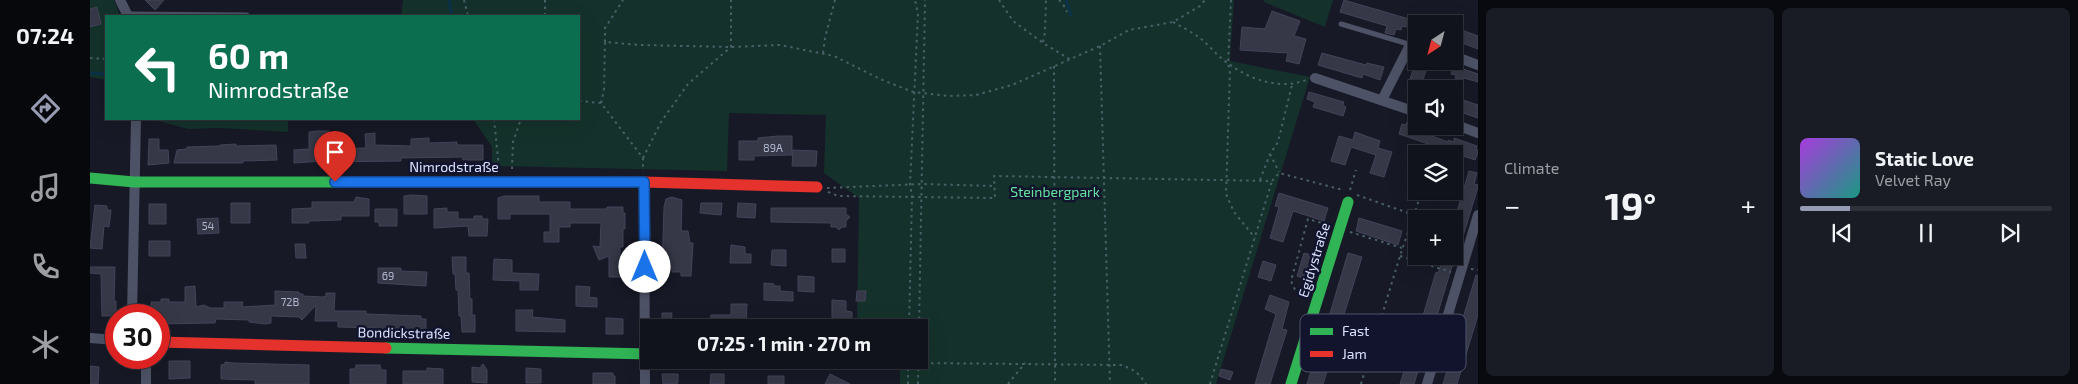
<!DOCTYPE html>
<meta charset="utf-8">
<style>
:root{--surface:#11131c;--page:#1a1c25;--text:#f1f3f6;--muted:#9c9ea3;--line:#30323b;--accent:#979cb3}
body{margin:0;font-family:"Exo 2",sans-serif;background:var(--page);color:var(--text);height:100vh;display:flex;flex-direction:column;font-size:19px;white-space:nowrap}
*{box-sizing:border-box;margin:0}
p{font-size:16px;color:var(--muted)}
.icon{flex:none;width:28px;height:28px;fill:none;stroke:currentColor;stroke-width:2;stroke-linecap:round;stroke-linejoin:round}
.map{position:relative;flex:1;overflow:hidden}
.side{display:flex;flex-direction:column;gap:8px;padding:8px;background:#090a0f;width:600px}
.side>*{flex:none}
.hud{position:absolute;left:15px;top:15px;width:475px;height:105px;border-radius:0px;box-shadow:0 5px 20px #0002,0 0 0 1px var(--line);background:#0b6e4f;color:#fff;overflow:hidden}
.needle{width:32px;rotate:216deg}
.controls{position:absolute;left:1318px;top:15px;display:grid;gap:10px}
.controls a{display:grid;place-items:center;width:55px;height:55px;border-radius:0px;background:var(--surface);box-shadow:0 5px 20px #0002,0 0 0 1px var(--line);font-size:25px}
.speed{position:absolute;left:15px;top:304px;display:flex;gap:10px;font-size:25px;font-weight:700;text-align:center}
.speed>*{display:grid;place-content:center;width:65px;height:65px;border-radius:50%;background:var(--surface);box-shadow:0 5px 20px #0002,0 0 0 1px var(--line);line-height:1}
.speed .limit{border:8px solid #d22;background:#fff;color:#111}
.pin{position:absolute;display:grid;place-items:center;width:42px;height:42px;color:#fff;margin:-51px -21px;border-radius:50% 50% 50% 0;rotate:-45deg;box-shadow:0 0 5px #0007}
.pin .icon{rotate:45deg}
.me{position:absolute;width:55px;margin:-28px;rotate:0deg;stroke-linejoin:round;filter:drop-shadow(0 0 4px #0008)}
.turn{display:flex;align-items:center;gap:18px;height:105px;padding:0 20px;font-size:22px}
.turn .icon{width:65px;height:65px;stroke-width:2.5}
.turn b{display:block;font-size:35px;line-height:42px}
.big{font-size:38px;font-weight:700;line-height:1.1}
.side .widget{flex:1;display:flex;flex-direction:column;justify-content:center;gap:8px;min-width:0;padding:0 18px;border-radius:8px;background:var(--page)}
.song{display:flex;align-items:center;gap:15px}
.cover{width:60px;height:60px;border-radius:8px;background:linear-gradient(135deg,hsl(280 70% 55%),hsl(170 70% 35%))}
.played{height:5px;border-radius:2px;background:linear-gradient(90deg,var(--accent) 20%,var(--line) 20%)}
.keys{display:flex;justify-content:space-around;direction:ltr}
.heat{display:flex;justify-content:space-between;align-items:center;font-size:28px;direction:ltr}
.side .tiles{flex:1;display:grid;gap:8px;grid-template-columns:repeat(2,1fr)}
.trip{position:absolute;left:550px;top:319px;width:288px;height:50px;border-radius:0px;background:var(--surface);box-shadow:0 5px 20px #0002,0 0 0 1px var(--line);font-weight:700;line-height:50px;text-align:center}
main{display:flex;flex:1;min-height:0}
.menu{display:flex;flex-direction:column;width:90px;justify-content:space-around;align-items:center;background:#07080b;color:var(--muted)}
.menu .icon{width:35px;height:35px}
.menu .on{color:var(--accent)}
.menu b{font-size:22px;color:var(--text)}
.map>svg:first-child{display:block}
.green{fill:#14322b}
.lines{fill:none;stroke-linecap:round;stroke-linejoin:round}
.stream{stroke:#0b3249;stroke-width:3}
.building{fill:#363847;stroke:#424459}
.path{stroke:#4a5f66;stroke-width:2;stroke-dasharray:2.5 4;stroke-linecap:butt}
.lane{stroke:#4d5266;stroke-width:5}
.street{stroke:#4d5266;stroke-width:10}
.fast{stroke:#30b455;stroke-width:11}
.jam{stroke:#e5322d;stroke-width:11}
.route-casing{stroke:#114b97;stroke-width:12}
.route{stroke:#1a73e8;stroke-width:9}
.labels{text-anchor:middle;stroke-width:5;stroke-linejoin:round;paint-order:stroke}
.number-label{font-size:11px;fill:#b2b8d1}
.street-label{font-size:14px;fill:#dce2ff;stroke:#11142c}
.park-label{font-size:14px;fill:#65e3a1;stroke:#11142c}
.key{fill:#11142c;stroke:#4e526b;stroke-width:1}
.key-label{font-size:14px;fill:#dce2ff}
</style>
<main>
<nav class="menu">
<b>07:24</b>
<svg class="icon on" aria-label="directions" viewBox="0 0 24 24"><path d="M12 3l9 9-9 9-9-9zM9 14v-3h6M13 9l2 2-2 2"/></svg>
<svg class="icon" aria-label="music" viewBox="0 0 24 24"><path d="M9 18V5l10-2v13"/><circle cx="6" cy="18" r="3"/><circle cx="16" cy="16" r="3"/></svg>
<svg class="icon" aria-label="phone" viewBox="0 0 24 24"><path d="M5 4h4l2 5-3 2q2 4 5 5l2-3 5 2v4C11 20 4 13 5 4z"/></svg>
<svg class="icon" aria-label="climate" viewBox="0 0 24 24"><path d="M12 3v18M4 7l16 10M4 17L20 7"/></svg>
</nav>
<div class="map">
<svg width="1388" height="384" viewBox="0 0 1388 384">
<rect width="100%" height="100%" fill="#171926"/>
<path class="green" d="M0,0H24L30,16H16V80L0,77Z
M313,0H1144L1140,61L1220,77L1126,384H810V360H829V328L767,327L769,198L734,173L736,115L639,113L637,171L402,166V147L383,119H489V16H311Z
M1174,0H1243L1235,27L1174,2Z
M61,119H198V132L130,128L98,129Z"/>
<g class="lines">
<path class="stream" d="M359,0L362,16
M976,0L981,15
M0,73L16,74"/>
</g>
<path class="building" d="M55,0H74L65,10Z
M1254,0L1319,19L1317,27L1312,26L1311,30L1306,29L1304,35L1295,33L1297,26L1250,12Z
M7,7L11,24L0,27V9Z
M1182,11L1210,21L1204,36L1216,39L1209,64L1196,61L1198,53L1150,50L1152,27L1175,29Z
M1364,27L1388,36V49L1364,40Z
M1232,53L1276,65L1277,63L1294,67L1290,80L1273,74L1272,78L1228,65Z
M1326,61H1339L1330,89H1326V91L1317,88Z
M1364,66L1388,74V82L1374,78L1373,81L1365,78L1366,75L1361,74Z
M1219,92L1254,102L1253,105L1256,107L1253,116L1223,107L1225,102L1217,99Z
M1364,97L1388,105V118L1364,110Z
M1317,122L1340,130L1339,133L1342,134V136L1358,142V140L1364,142V138L1387,146L1386,150H1388V153L1385,160L1309,134L1312,124L1316,125Z
M227,131H239V145H241V149L276,148L275,134L285,133V145L321,146V139L339,138V143L367,142V145H393V160H373L372,157L311,158V161L233,162V161L204,163V150L219,149V132Z
M1265,132L1290,141L1288,148L1302,152L1294,177L1280,173L1286,155L1261,147L1255,165L1241,161L1249,136L1263,140Z
M688,136H702V155L664,156V160H649V141H668V138Z
M59,139H69V150H78L79,163L58,165Z
M146,144V146L186,145L187,160L153,161V163H84L87,150L97,149V147L130,146V145Z
M703,150L727,151L726,166H702Z
M1379,171L1387,173L1384,184L1388,185V187L1364,266H1362L1334,359L1332,358L1324,384H1310L1316,365L1318,366L1346,272L1348,273L1354,256H1364V222Z
M1189,193L1238,208L1234,221L1203,211L1193,242L1180,238L1189,207L1185,206Z
M322,195L337,196V214H314V196Z
M414,196H449V202H480V209H517V207H533V213H535V229L533,228V247H530V264H534V277H519V256L509,260L503,246L510,247L511,223H480V227H469V242H454V232H460V214H420V219H408V198Z
M266,197L279,199V216H251V220L219,221V223H202V209L222,208V202H264Z
M582,197L592,200L591,231H598L600,243H603L601,276H591V272H582V269H572L574,207L576,199Z
M141,203H160V223H141Z
M611,203H632L631,215L610,213Z
M648,203L666,204L665,218L647,217Z
M59,204H76V224H59Z
M5,205L17,206V210H21L19,227L14,226L12,249L0,248Z
M357,208V212H368V219H384V216H392V219H398L397,236H379L378,226L344,228V209Z
M681,208H756V214L760,217L756,221V227H752L749,230L746,227H741V223L681,222Z
M285,209H307V226H289V222H285Z
M128,218L129,233L108,234L107,219Z
M1269,218L1312,231L1308,245L1266,231Z
M59,241H80V256H59Z
M205,244H215L216,258H206Z
M641,245L655,247V254H661V263H640Z
M742,249H755V262H742Z
M682,250H696V266L681,265Z
M1214,253L1223,255L1215,279L1207,276Z
M1258,253L1272,257L1251,324L1238,320Z
M362,257H376V273H379L380,299H382V315H385V332H372L371,316H369L368,290H366L365,274H363Z
M404,259L422,260V273L449,274L448,290H430V281L403,280Z
M1173,261L1186,265L1181,281L1168,277Z
M0,267H25L24,301H26V316H12L11,274L0,273Z
M288,268H311V271L337,272L336,286L288,283Z
M1386,275L1388,276V315L1367,384H1353Z
M708,276L724,277V292L708,291Z
M674,283L684,284V286H690V291L703,292V301L674,300Z
M105,286L106,307L114,305L120,308H134V302H153L152,307L185,305V291L209,292V294H213V296L233,297L236,296V293H245L244,311H276V314L331,316V319H336V332L302,330L294,331L288,328L248,327V321H225L226,305L212,320L209,317L181,316V323L175,324L159,322V320L126,319L125,323H121L69,324V315H61V302H71V299H79V302H95V287Z
M486,286L500,287L499,297L507,298V307L486,306Z
M767,291H776L775,301H766Z
M1180,295L1199,302L1192,329L1197,330L1180,384H1165L1186,314L1175,309Z
M742,300L756,301V311L762,312V323L742,325Z
M641,304H657L656,323H646V325H629V328L620,327L621,315H641Z
M426,310H443L442,317L475,320V332L426,331Z
M572,313H582L581,328H572Z
M516,318L533,319V334H516Z
M1236,336L1249,340L1245,353L1251,355L1248,364L1240,362L1233,384H1217L1221,371L1226,373L1231,357L1229,356L1231,350L1229,349L1231,342H1234Z
M79,361H100V378L79,379Z
M135,362L143,363L219,365V384H165V380L131,379V365L135,364Z
M393,364L397,370V383L382,382V367L390,368Z
M266,365H290L291,370H296V384H260V369H265Z
M0,366L9,367L8,384H0Z
M337,368L353,369V384H313V371H337Z
M436,368L451,369V383H436Z
M1131,369L1143,372L1140,380L1129,376Z
M503,373H523V376H525V384H503Z
M572,374H588V382L587,384H573Z
M621,374H634V384H620Z
M740,374L760,384H735Z
M678,376H694V384H678Z"/>
<g class="lines">
<path class="path" d="M374,0L378,16
M455,0V16
M909,0L923,21L953,43L981,60
M969,0L973,4L977,12
M1141,0L1138,64L1140,70L1136,194L1144,212L1165,238
M1083,22C1092,27 1102,32 1110,38C1120,46 1128,57 1139,64C1160,80 1191,90 1216,80
M515,42V28L533,0
M953,42L955,32L956,0
M1010,46L1020,384
M733,53L735,38L745,0
M0,58L16,59
M964,66L965,384
M489,101L511,103L553,158V171
M511,103L514,90L515,42L550,45L641,47L690,45L744,56L790,79L823,92L859,96L886,95L922,85L1010,46L1039,30L1083,22L1110,6L1115,0
M404,119L409,168
M1180,154L1189,172
M553,158L571,122L598,84L641,47V0
M422,169L423,142L431,119
M1170,180L1180,154L1188,142L1202,85
M737,188L831,184L904,186
M1260,190L1266,170
M738,192L748,196L905,198L904,176L1182,181L1189,173L1253,190
M1267,195L1324,215
M1260,232L1312,248
M1310,256L1361,272
M1381,269L1388,270
M1216,295L1206,292L1201,281L1218,219L1239,225
M1231,324L1283,340
M819,328L822,196L820,185L828,14L825,0
M1281,348L1334,364
M828,363L1031,365C1043,369 1049,373 1056,384
M818,384V369
M828,384L835,0
M918,384L935,363
M1120,384L1182,181
M1271,384L1310,256L1332,191"/>
<path class="lane" d="M37,14L157,15
M1251,24L1315,43L1319,47"/>
<path class="street" d="M30,0L38,16
M1364,56L1388,65
M1225,78L1326,112
M1292,100L1319,47L1326,44
M1364,124L1388,133
M554,182L555,384
M42,315L46,119
M0,338L26,340
M56,358V384
M806,360H819
M1337,384L1388,215"/>
<path class="fast" d="M0,178L44,182H384
M296,348L559,354
M1201,384L1258,202"/>
<path class="jam" d="M384,182H554L727,187
M69,342L296,348"/>
</g>
<g class="lines">
<g class="route-casing">
<path id="route" d="M245,182H554L555,267"/>
</g>
<use href="#route" class="route"/>
</g>
<g class="labels">
<g class="number-label">
<text x="683" y="152">89A</text>
<text x="118" y="230">54</text>
<text x="298" y="280">69</text>
<text x="200" y="306">72B</text>
</g>
<g class="street-label">
<text x="364" y="172">Nimrodstraße</text>
<text transform="translate(1224 260) rotate(-73)" y="5">Egidystraße</text>
<text transform="translate(314 333) rotate(1)" y="5">Bondickstraße</text>
</g>
<g class="park-label">
<text x="965" y="197">Steinbergpark</text>
</g>
</g>
<rect x="1210" y="314" width="166" height="58" rx="8" class="key"/>
<rect x="1220" y="328" width="23" height="7" fill="#30b455"/>
<rect x="1220" y="351" width="23" height="6" fill="#e5322d"/>
<g class="key-label">
<text x="1252" y="336">Fast</text>
<text x="1252" y="359">Jam</text>
</g>
</svg>
<div class="controls">
<a><svg class="needle" viewBox="-14 -14 28 28"><path d="M0-13l5 13h-10z" fill="#e53935"/><path d="M0 13l5-13h-10z" fill="#9c9ea3"/></svg></a>
<a><svg class="icon" aria-label="sound" viewBox="0 0 24 24"><path d="M4 9h4l5-4v14l-5-4H4zM17 9q2 3 0 6"/></svg></a>
<a><svg class="icon" aria-label="layers" viewBox="0 0 24 24"><path d="M12 4l9 5-9 5-9-5zM3 14l9 5 9-5"/></svg></a>
<a>+</a>
</div>
<div class="speed"><div class="limit">30</div></div>
<div class="pin" style="left:245px;top:182px;background:#d93025"><svg class="icon" aria-label="arrive" viewBox="0 0 24 24"><path d="M6 21V4h12l-3 4 3 4H6"/></svg></div>
<svg class="me" style="left:555px;top:267px" viewBox="-20 -20 40 40"><circle r="19" fill="#fff"/><path d="M0-13L10 11 0 6-10 11z" fill="#1a73e8"/></svg>
<div class="trip">07:25 · 1 min · 270 m</div>
<div class="hud">
<div class="turn"><svg class="icon" aria-label="left" viewBox="0 0 24 24"><path d="M17 20v-9H6M10 6l-5 5 5 5"/></svg><div><b>60 m</b>Nimrodstraße</div></div>
</div>
</div>
<section class="side">
<div class="tiles">
<div class="widget"><p>Climate</p>
<div class="heat"><a>−</a><b class="big">19°</b><a>+</a></div>
</div>
<div class="widget">
<div class="song"><i class="cover"></i><div><b>Static Love</b><p>Velvet Ray</p></div></div>
<div class="played"></div>
<div class="keys"><svg class="icon" aria-label="previous" viewBox="0 0 24 24"><path d="M18 5L8 12l10 7zM5 5v14"/></svg><svg class="icon" aria-label="pause" viewBox="0 0 24 24"><path d="M8 5v14M16 5v14"/></svg><svg class="icon" aria-label="next" viewBox="0 0 24 24"><path d="M6 5l10 7-10 7zM19 5v14"/></svg></div>
</div>
</div>
</section>
</main>
